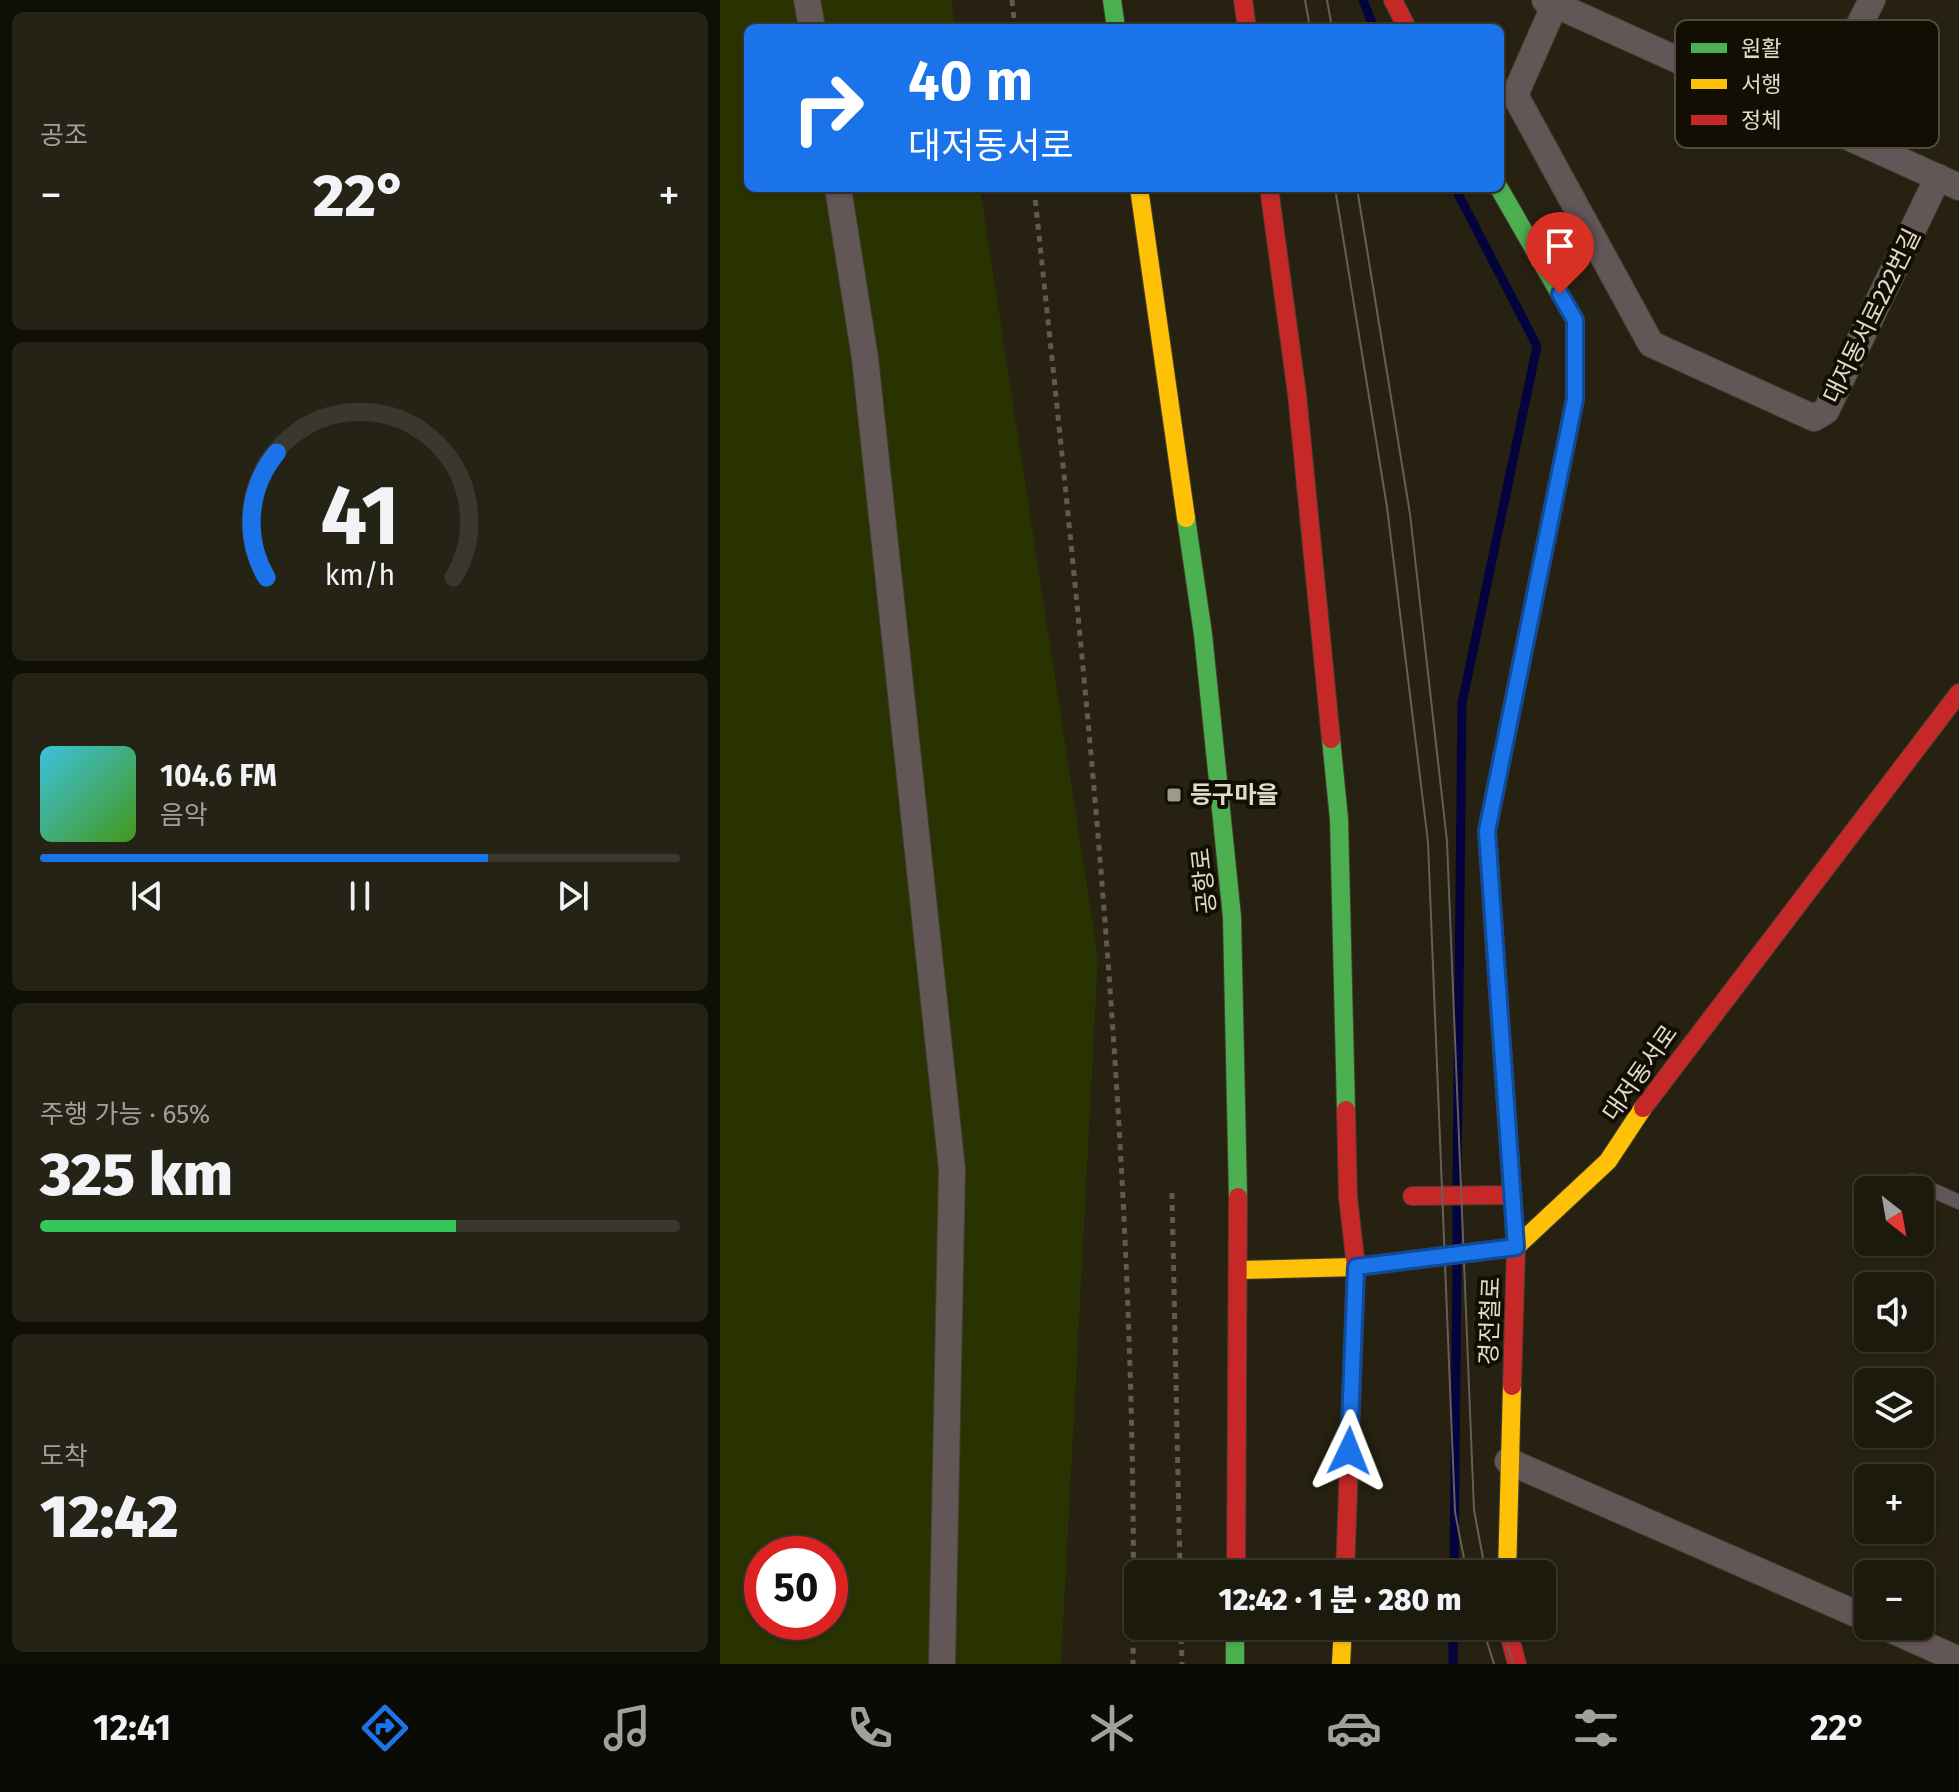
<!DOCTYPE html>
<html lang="ko">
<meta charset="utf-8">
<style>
:root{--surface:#1c190d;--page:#252216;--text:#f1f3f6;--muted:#a0a09d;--line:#3a382e;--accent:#1a73e8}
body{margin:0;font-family:"Fira Sans","Noto Sans KR",sans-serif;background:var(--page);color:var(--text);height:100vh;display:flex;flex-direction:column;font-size:30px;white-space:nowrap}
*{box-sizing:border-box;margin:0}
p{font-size:26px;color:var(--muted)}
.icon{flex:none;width:44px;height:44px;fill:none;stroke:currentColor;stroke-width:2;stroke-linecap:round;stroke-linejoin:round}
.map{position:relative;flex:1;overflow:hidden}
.sheet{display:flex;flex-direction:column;gap:12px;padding:12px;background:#0f0e07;width:720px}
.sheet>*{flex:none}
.banner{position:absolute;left:24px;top:24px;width:760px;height:168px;border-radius:12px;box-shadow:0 2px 6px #0004,0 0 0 2px var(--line);background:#1a73e8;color:#fff;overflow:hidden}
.needle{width:52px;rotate:149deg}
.fabs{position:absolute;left:1134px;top:1176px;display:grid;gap:16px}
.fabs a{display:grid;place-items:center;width:80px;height:80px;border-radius:12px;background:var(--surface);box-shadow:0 2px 6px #0004,0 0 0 2px var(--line);font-size:40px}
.speed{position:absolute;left:24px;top:1536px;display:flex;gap:16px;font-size:40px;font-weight:700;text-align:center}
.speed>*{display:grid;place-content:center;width:104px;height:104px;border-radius:50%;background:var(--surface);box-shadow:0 2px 6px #0004,0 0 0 2px var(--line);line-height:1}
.speed .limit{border:12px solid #d22;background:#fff;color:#111}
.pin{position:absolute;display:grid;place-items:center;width:68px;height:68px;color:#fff;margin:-82px -34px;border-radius:50% 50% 50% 0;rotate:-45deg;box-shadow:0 0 8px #0007}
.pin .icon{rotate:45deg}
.me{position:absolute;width:88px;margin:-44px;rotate:2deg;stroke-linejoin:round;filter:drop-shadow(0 0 6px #0008)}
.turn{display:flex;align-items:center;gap:28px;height:168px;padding:0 32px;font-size:36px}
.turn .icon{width:104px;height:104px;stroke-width:2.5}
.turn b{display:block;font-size:56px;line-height:68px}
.big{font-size:60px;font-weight:800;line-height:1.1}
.sheet .widget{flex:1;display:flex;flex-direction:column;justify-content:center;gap:12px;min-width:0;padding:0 28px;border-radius:12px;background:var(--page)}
.sheet .dial{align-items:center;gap:0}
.dial svg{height:208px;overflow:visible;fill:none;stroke:var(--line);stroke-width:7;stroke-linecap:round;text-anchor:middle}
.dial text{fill:var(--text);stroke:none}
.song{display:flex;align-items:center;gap:24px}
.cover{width:96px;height:96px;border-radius:12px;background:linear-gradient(135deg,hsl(190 70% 55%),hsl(100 70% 35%))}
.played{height:8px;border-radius:4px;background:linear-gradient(90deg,var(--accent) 70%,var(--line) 70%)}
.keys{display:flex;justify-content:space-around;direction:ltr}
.heat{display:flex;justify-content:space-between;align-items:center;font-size:44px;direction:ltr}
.charge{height:12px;border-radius:6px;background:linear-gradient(90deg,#34c759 65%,var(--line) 0)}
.trip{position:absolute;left:404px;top:1560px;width:432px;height:80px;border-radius:12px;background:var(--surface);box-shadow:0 2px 6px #0004,0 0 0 2px var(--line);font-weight:800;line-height:80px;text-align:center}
.menu{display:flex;height:128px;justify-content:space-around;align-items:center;background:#0b0a05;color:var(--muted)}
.menu .icon{width:56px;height:56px}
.menu .current{color:var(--accent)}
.menu b{font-size:36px;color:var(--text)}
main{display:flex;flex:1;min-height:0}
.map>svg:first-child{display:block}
.green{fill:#293302;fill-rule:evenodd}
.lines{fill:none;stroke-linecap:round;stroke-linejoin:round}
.stream{stroke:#03033d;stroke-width:9}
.lane-casing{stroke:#423e30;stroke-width:16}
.street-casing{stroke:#423e30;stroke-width:28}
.fast-casing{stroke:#423e30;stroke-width:20}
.slow-casing{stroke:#423e30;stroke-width:20}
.jam-casing{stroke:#423e30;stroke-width:20}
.path{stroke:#625954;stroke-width:5;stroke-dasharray:6 6;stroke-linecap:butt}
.lane{stroke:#625656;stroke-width:14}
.street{stroke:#625656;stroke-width:26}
.fast{stroke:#4caf50;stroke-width:18}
.slow{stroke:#ffc107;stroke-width:18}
.jam{stroke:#c62828;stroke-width:18}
.tram{stroke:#675e5b;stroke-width:2}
.route-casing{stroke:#114b97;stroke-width:20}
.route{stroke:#1a73e8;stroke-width:14}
.poi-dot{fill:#9f9989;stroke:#130e04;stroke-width:3}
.labels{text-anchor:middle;stroke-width:8;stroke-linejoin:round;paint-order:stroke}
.street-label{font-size:24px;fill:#e0daca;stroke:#130e04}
.poi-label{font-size:24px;font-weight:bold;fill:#e0daca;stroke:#130e04;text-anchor:start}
.key{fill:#130e04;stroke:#504b3f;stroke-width:2}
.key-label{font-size:22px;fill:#e0daca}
</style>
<main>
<section class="sheet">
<div class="widget"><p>공조</p>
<div class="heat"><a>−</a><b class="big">22°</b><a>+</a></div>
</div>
<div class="widget dial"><svg viewBox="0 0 100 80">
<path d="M14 69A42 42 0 1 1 86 69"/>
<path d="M14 69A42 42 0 0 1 18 21" stroke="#1a73e8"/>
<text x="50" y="56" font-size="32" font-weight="700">41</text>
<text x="50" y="72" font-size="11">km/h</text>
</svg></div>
<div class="widget">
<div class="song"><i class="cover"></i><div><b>104.6 FM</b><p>음악</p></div></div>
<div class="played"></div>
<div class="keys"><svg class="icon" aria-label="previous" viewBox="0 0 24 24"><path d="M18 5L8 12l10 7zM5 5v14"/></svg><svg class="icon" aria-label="pause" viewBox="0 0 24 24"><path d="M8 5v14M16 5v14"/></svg><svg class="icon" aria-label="next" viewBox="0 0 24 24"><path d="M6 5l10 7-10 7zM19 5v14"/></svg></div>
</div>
<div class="widget"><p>주행 가능 · 65%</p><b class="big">325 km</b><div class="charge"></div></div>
<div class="widget"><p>도착</p><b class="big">12:42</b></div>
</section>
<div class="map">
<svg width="1239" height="1664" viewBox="0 0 1239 1664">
<rect width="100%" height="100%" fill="#262111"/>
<path class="green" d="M0,0H231L236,28H28V188H260L378,958L341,1664H0ZM42,1554H110V1622H42Z"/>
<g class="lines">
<path class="stream" d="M643,0L654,28
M735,188L817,346L742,703L737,1187
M737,1247V1205
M734,1574L737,1261
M733,1664V1626"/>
<g class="lane-casing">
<path id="lane" d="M1192,1181L1239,1202"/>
</g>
<g class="street-casing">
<path id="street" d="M87,0L92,28
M825,0L1239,187
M835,4L795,95L931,344L1094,418L1106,411L1218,177
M1091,120L1152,0
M118,188L145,358L232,1169L222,1664
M788,1461L1148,1619
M1163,1626L1239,1660"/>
</g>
<g class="fast-casing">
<path id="fast" d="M392,0L396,28
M779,188L855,320V399L793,704
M466,518L483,634L512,917L518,1197
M611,739L619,819L626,1110
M515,1626V1664"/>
</g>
<g class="slow-casing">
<path id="slow" d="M419,188L466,518
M779,1007L767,831L793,704
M519,1270L636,1267L796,1247L888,1161L923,1108
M787,1574L792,1386
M621,1664L623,1626"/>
</g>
<g class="jam-casing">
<path id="jam" d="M523,0L527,28
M673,0L687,28
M549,188L577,394L611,739
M779,1007L796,1247L792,1386
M923,1108L1239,693
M692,1196L792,1195
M516,1574L518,1197
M625,1574L636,1267L628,1197L626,1110
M787,1627L797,1664"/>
</g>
<path class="path" d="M292,0L295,28
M314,188C366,679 419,1170 413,1664
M452,1193L460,1574
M461,1626L462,1664"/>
<use href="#lane" class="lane"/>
<use href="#street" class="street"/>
<use href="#fast" class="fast"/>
<use href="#slow" class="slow"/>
<use href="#jam" class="jam"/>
<path class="tram" d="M585,0L590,28
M607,0L612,28
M615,188L667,507L708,842L735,1512L747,1574
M637,188L690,514L727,841L754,1510L766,1574
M762,1626L774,1664
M782,1626L793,1664"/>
</g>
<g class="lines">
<g class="route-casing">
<path id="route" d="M629,1451L636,1267L796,1247L767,831L855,399V320L840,294"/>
</g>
<use href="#route" class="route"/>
</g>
<rect class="poi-dot" x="446" y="787" width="16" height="16" rx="4"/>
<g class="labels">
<g class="street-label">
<text transform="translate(1152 316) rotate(-64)" y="8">대저동서로222번길</text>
<text transform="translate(484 881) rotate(-96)" y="8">공항로</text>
<text transform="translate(920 1073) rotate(-55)" y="8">대저동서로</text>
<text transform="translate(770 1321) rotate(-88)" y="8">경전철로</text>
</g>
<g class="poi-label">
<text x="470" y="803">등구마을</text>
</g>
</g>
<rect x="955" y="20" width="264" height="128" rx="12" class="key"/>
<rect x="971" y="43" width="36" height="10" fill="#4caf50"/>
<rect x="971" y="79" width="36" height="10" fill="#ffc107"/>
<rect x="971" y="115" width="36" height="10" fill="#c62828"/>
<g class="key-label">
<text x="1021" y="56">원활</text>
<text x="1021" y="92">서행</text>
<text x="1021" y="128">정체</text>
</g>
</svg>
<div class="fabs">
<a><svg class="needle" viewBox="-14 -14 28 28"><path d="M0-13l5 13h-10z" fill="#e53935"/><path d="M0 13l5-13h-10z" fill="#a0a09d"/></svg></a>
<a><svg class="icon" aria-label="sound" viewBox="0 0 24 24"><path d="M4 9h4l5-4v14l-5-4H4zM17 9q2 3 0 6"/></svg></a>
<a><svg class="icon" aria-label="layers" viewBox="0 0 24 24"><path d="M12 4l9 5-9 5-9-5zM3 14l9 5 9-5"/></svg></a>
<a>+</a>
<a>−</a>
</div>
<div class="speed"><div class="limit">50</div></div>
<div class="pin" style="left:840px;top:294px;background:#d93025"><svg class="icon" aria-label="arrive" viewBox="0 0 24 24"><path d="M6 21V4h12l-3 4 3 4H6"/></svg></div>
<svg class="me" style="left:629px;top:1451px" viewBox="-20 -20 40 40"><path d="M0-17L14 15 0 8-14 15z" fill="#1a73e8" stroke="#fff" stroke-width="4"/></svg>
<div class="trip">12:42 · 1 분 · 280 m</div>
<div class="banner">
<div class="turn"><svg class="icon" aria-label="right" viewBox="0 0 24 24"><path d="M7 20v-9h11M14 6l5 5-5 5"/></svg><div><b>40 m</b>대저동서로</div></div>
</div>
</div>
</main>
<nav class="menu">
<b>12:41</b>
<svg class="icon current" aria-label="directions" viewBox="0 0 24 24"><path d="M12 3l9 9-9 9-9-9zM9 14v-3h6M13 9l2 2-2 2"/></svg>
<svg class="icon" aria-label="music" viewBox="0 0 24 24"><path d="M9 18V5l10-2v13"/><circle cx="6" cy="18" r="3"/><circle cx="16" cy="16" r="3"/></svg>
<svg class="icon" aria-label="phone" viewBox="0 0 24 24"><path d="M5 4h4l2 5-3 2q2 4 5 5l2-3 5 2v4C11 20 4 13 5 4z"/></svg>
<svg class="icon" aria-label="climate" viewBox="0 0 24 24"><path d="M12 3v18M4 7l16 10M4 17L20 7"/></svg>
<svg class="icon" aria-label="car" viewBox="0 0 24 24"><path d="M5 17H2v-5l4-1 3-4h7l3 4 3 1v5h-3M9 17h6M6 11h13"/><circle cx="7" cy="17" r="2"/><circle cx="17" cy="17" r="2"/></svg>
<svg class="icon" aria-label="filters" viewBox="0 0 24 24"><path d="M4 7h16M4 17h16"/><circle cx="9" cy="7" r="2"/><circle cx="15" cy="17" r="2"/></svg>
<b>22°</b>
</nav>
